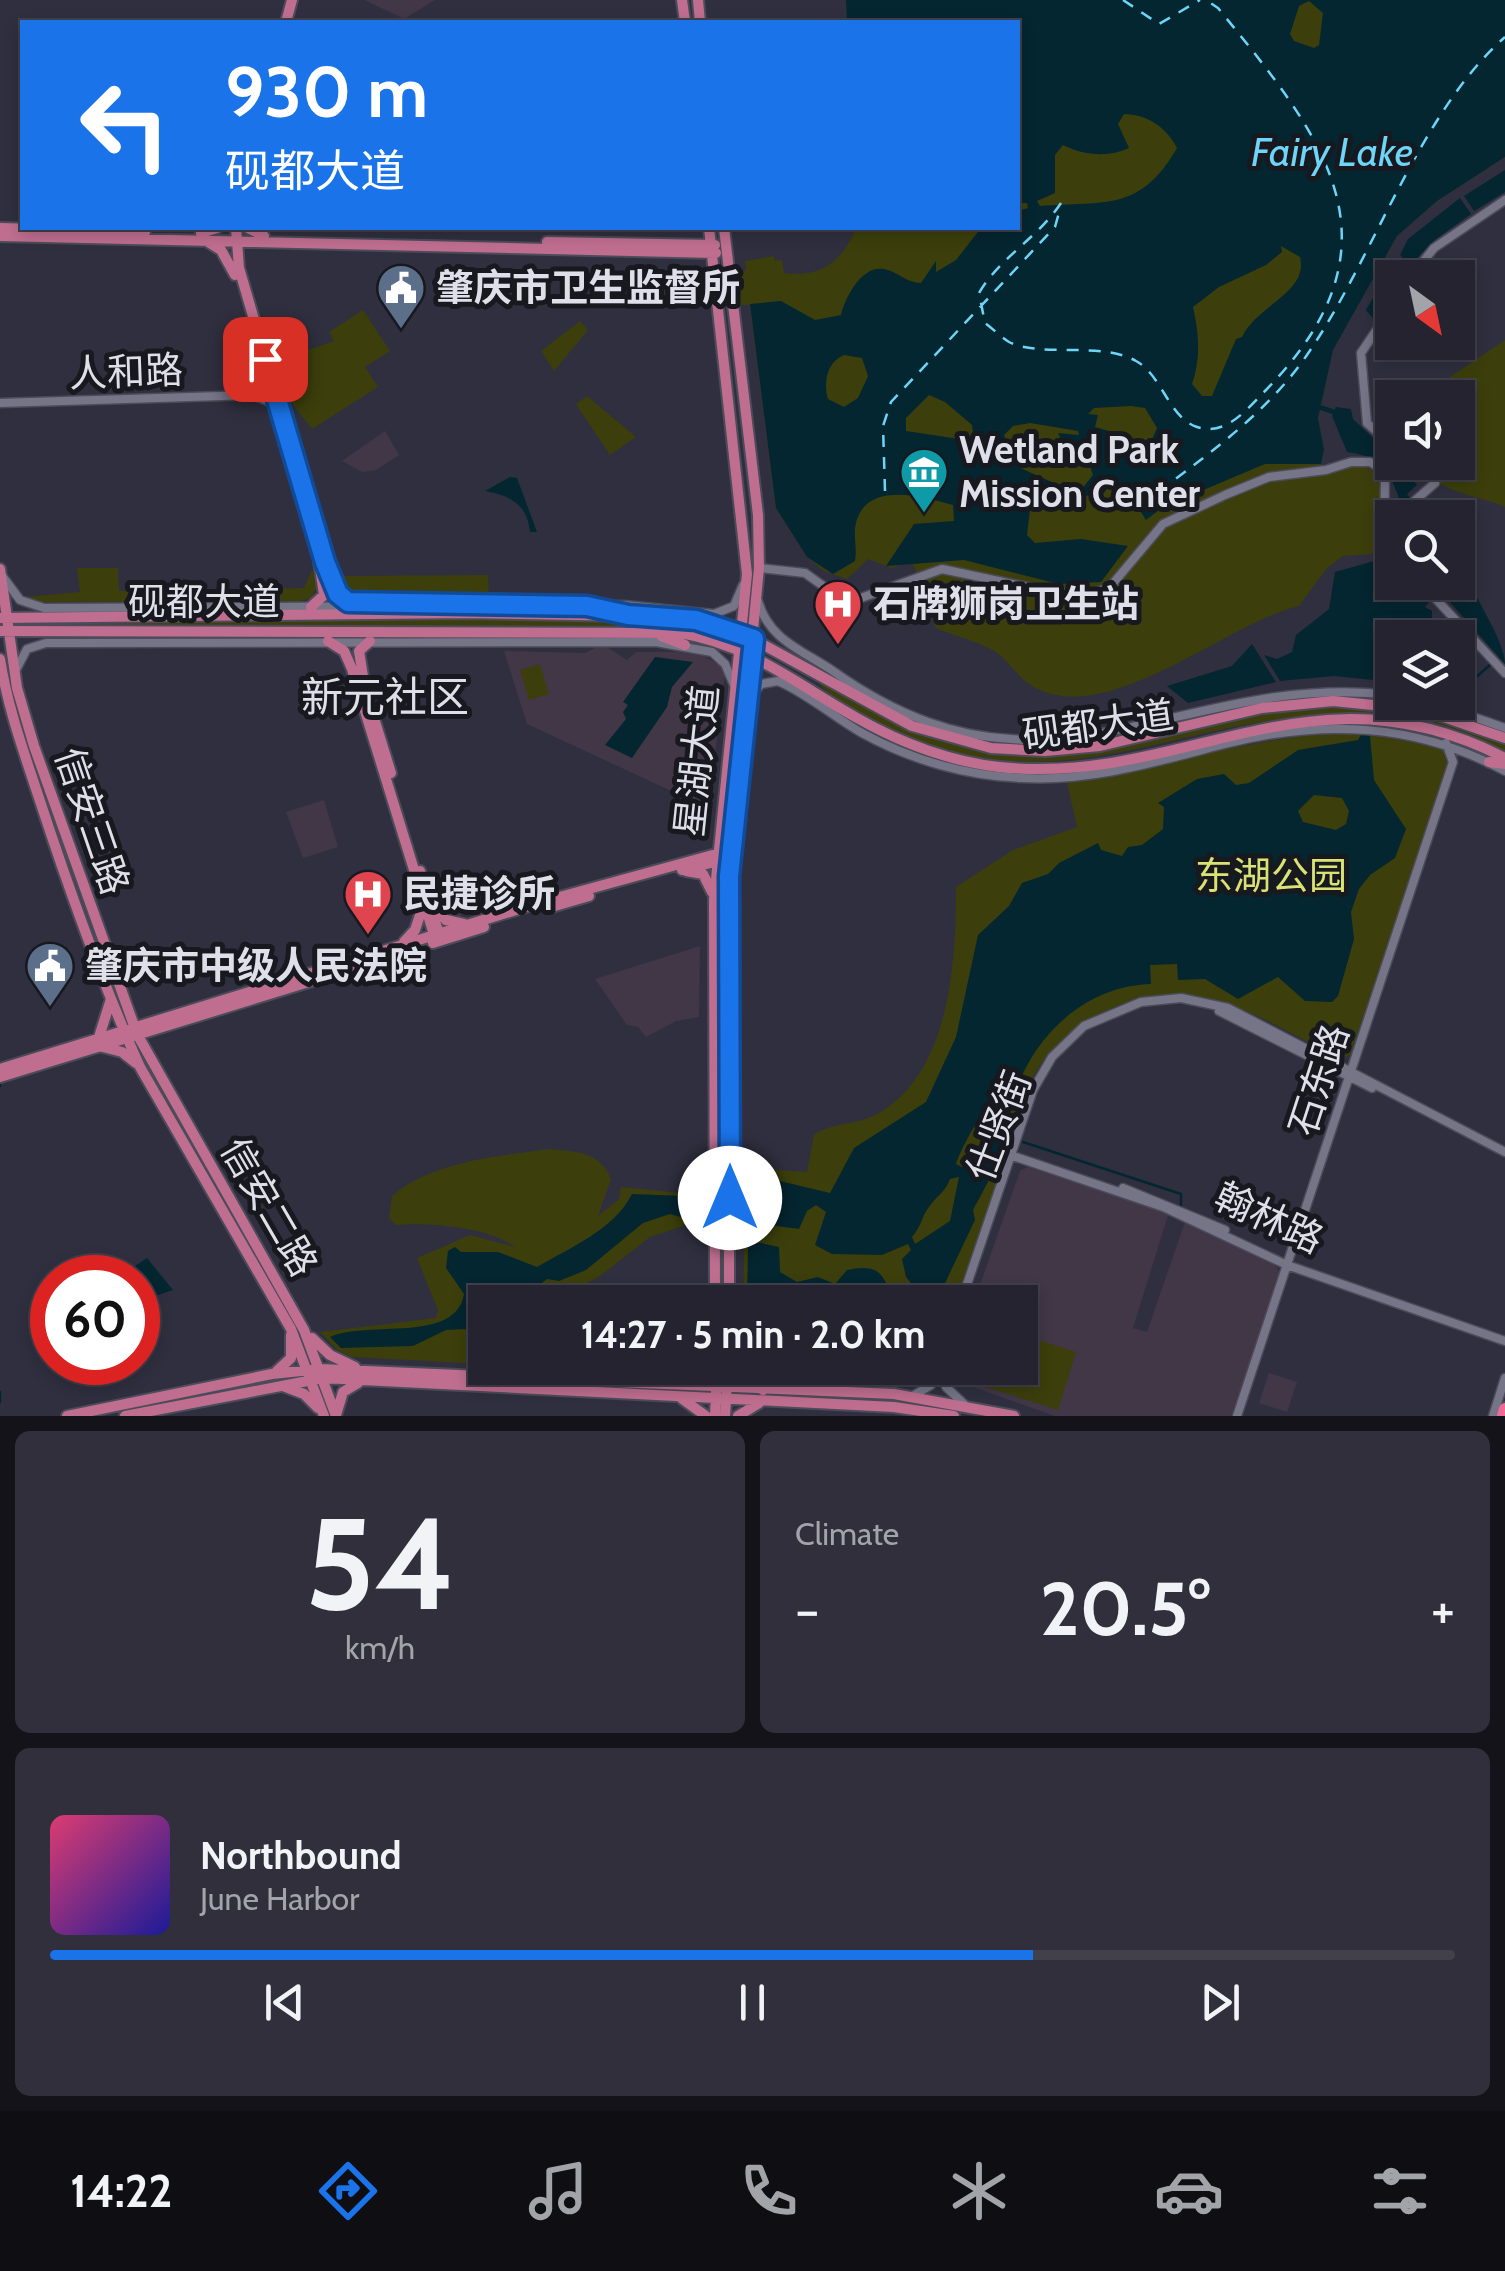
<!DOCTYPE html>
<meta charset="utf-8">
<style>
:root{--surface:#24232f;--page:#302f3b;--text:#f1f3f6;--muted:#a3a4aa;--line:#41404b;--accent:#1a73e8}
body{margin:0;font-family:Cabin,"Noto Sans SC",sans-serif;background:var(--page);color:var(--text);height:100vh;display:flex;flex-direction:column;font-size:38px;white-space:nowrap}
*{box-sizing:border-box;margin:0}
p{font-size:32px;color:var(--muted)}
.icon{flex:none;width:55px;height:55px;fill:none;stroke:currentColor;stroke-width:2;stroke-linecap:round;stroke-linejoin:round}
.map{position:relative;height:1416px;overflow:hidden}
.side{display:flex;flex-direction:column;gap:15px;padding:15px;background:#14131a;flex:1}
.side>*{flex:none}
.guide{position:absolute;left:20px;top:20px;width:1000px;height:210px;border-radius:0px;box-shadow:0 5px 15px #0003,0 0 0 2px var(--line);background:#1a73e8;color:#fff;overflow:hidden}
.needle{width:65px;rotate:147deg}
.tools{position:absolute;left:1375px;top:260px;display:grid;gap:20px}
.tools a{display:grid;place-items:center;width:100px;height:100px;border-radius:0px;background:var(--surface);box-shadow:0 5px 15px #0003,0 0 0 2px var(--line);font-size:50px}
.speed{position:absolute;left:30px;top:1255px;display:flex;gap:20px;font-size:50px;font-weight:700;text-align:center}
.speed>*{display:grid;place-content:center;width:130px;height:130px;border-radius:50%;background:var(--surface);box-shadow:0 5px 15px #0003,0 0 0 2px var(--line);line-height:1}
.speed .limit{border:15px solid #d22;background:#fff;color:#111}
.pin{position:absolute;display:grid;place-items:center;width:85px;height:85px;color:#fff;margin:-42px;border-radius:20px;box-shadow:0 5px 15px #0006}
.me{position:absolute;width:110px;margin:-55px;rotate:0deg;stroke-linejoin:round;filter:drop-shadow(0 0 8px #0008)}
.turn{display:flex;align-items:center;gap:35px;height:210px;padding:0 40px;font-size:45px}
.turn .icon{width:130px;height:130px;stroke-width:2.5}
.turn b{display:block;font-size:70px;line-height:85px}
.big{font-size:75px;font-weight:700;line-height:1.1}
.side .tile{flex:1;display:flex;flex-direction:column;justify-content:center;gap:15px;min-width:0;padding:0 35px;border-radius:15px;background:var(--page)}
.side .dial{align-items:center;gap:0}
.dial b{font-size:130px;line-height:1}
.song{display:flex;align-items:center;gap:30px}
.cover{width:120px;height:120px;border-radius:15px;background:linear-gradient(135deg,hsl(340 70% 55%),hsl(240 70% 35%))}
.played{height:10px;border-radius:5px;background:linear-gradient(90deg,var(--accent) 70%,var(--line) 70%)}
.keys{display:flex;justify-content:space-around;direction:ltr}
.heat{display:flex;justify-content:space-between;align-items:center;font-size:55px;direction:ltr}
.side .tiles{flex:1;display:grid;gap:15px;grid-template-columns:1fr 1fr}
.tile:last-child{grid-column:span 2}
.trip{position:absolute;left:468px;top:1285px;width:570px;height:100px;border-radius:0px;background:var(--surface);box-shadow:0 5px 15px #0003,0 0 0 2px var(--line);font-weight:700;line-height:100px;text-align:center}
.dock{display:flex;height:160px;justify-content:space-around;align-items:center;background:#0e0e13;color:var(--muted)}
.dock .icon{width:70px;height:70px}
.dock .current{color:var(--accent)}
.dock b{font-size:45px;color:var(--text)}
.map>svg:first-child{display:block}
.education{fill:#413747}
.green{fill:#3c3f0b}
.water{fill:#042630;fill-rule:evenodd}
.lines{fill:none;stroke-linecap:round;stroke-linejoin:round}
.stream{stroke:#042630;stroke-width:2.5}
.canal{stroke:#042630;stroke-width:5}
.ferry{stroke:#6dd5f8;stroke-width:2.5;stroke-dasharray:12 10;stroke-linecap:butt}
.minor-casing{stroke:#4c4b59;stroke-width:11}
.major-casing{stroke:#4c4b59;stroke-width:14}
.highway-casing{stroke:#4c4b59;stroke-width:16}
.minor{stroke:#767588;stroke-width:8}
.major{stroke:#bf6e8f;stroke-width:10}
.highway{stroke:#ef6a94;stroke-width:12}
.route-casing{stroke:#114b97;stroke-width:25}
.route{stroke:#1a73e8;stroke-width:18}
.labels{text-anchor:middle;stroke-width:10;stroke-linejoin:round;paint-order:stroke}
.poi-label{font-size:38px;font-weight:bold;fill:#dfdfe9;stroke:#18181f;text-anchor:start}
.street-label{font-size:38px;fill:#dfdfe9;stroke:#18181f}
.park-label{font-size:38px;fill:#d9e374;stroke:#18181f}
.water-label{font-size:40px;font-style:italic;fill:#6dd5f8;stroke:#18181f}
.quarter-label{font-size:42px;fill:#dfdfe9;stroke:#18181f}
</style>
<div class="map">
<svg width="1505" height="1416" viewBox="0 0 1505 1416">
<rect width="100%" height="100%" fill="#302f3f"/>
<path class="education" d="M365,0H435L404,19Z
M385,431L399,455L376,470L362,472L342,461Z
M602,644L627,660L636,652H679L704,656L721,666L725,674L708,808L527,724L504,651L585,653Z
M324,800L338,847L303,858L286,812Z
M454,882L462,886L470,913L453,917L438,907L435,887Z
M700,946L699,1017L676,1021L646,1037L638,1027L627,1025L595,979Z
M1028,1167L1169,1212L1133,1328L1147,1332L1185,1222L1276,1266L1280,1274L1231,1416H1055L956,1381L952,1368H1020V1302H974L1020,1171Z
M1269,1373L1297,1382L1287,1412L1259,1403Z"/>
<path class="green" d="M846,0H1505V157L1437,201L1397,236L1333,350L1318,418L1324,450L1321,464L1329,471L1363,465L1381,477L1379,544L1372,554L1343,556L1326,569L1299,606C1230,621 1107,729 1034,687C1018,679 1009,660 994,651C977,641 954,636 936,628L912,561L891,568L868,559L847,579L824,571L807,557L776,508L750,305H740L737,274L746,270L745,261L774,256L775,261L782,260L784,273C821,278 842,262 856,228H1018V22H847Z
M363,310L390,351L365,367L378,387L312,429L290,401L277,361L334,341L329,332Z
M580,321L588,330L554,371L541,351Z
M1505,340V507C1481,495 1430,493 1427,463L1458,462V398L1433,397L1447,379Z
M587,396L636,437L610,455L576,404Z
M77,568H118L119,591L304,588L312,570L317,587L311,598L300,601L42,602L25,597L80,592Z
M488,575L489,596L353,599L341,576Z
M602,618H652L679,627L107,628L76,623Z
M540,664L549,694L529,700L520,670Z
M814,676L921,733L996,752L1116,747L1259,714L1338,705L1430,715L1505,742V753C1452,728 1395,712 1335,714C1161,721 1050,814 873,720C855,710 821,693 814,676Z
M1354,732L1443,747L1450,760L1350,1055L1339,1059C1297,1037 1254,1009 1208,999C1139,983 1059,1020 1029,1085C1018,1108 1013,1134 1005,1158C989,1206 974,1254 958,1302H743L746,1168L807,1172L814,1135C834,1121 857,1126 879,1113C951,1071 956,960 956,887L1013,850L1077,827L1067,782C1163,768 1256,735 1354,732Z
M720,1006H725L724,1302H719Z
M550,1149C578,1152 599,1151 611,1179L598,1216L619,1199L621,1187L701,1195V1220L650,1237L600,1276L552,1302H485V1364L351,1357L337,1350L320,1332L436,1318L438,1310L417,1258L470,1235L515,1247C489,1227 429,1222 396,1225L389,1218L392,1196C433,1161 499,1156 550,1149Z
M1020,1334L1076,1352L1058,1410L954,1377L958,1368H1020Z
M747,1368H936L933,1378L914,1387L763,1379Z"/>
<path class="water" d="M846,0H1505V157L1437,201L1397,236L1333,350L1318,418L1324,450L1321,464H1265L1163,507L1146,520L1123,484H1110L1104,493L1079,497L1073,503L1046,496L1030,509L1027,535L1035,543L1081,539L1128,546L1101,582L1059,584L964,560L886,566L914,524L954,521L953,505C922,496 862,479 855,528C854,539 857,550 855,561L833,574L807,557L776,508L750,304L781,301L815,320L841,315C845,298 861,266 883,269C898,271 904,282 921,283L936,261V272L956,260L981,228H1018V211L1028,208L1027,203H1018V22H847ZM1309,1L1323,13L1319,45L1314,48L1294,41L1290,34L1299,6ZM1124,114C1147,114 1167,128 1177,148C1140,212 1106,201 1040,206L1037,201L1055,193V155L1063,145C1082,155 1108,158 1129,148L1118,124ZM1281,246L1300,257C1309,292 1257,305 1242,337L1236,339L1212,396H1202L1192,384C1201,358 1199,334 1193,307L1219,287L1266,265L1282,252ZM844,355L862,358L868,376L858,398L844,407L828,399C823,382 827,362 844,355ZM929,395L945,402L972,425L973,433L966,440L906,431V418ZM1131,406L1145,408L1157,428L1151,442L1123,446L1116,433L1095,427L1098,415L1088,414L1094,408ZM1030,423L1078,431L1079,435L1058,433L1071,460L1089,463L1093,475L1081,490L1074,492L1014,465L1004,435L1013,426Z
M1505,170V192L1474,211L1464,196Z
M1460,198L1471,214L1436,239L1410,265L1400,255L1408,239Z
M1394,261L1407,275L1392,278V299L1376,322L1366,310Z
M1336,407L1351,409L1353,419L1392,456V462L1401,463L1417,485L1407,494L1426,517H1408C1388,480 1396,459 1347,452L1332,416Z
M510,477L517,478L537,532H530C527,504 511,496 485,491Z
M1392,556V582L1412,583L1410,588L1417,600L1422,596L1429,602L1425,607L1432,611V623L1417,637L1392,638V682L1334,676L1280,681L1264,655L1277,659L1292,652L1296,635L1329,609L1335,572Z
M1458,562C1470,589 1505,640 1505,664L1433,583L1458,582Z
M1252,644L1276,682L1188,703L1167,686L1232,666Z
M655,657L693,662L672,687L667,707L632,758L605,745L626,719L623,712L628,705L623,702Z
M1361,735L1370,736L1374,780L1406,829L1395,858L1370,875L1359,889L1351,912L1354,939L1338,996L1332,1002L1305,1001L1278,977L1238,999L1205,979L1178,980L1177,964L1150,965L1151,984C1082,986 1027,1041 1011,1107L983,1112C976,1122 959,1153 956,1164L962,1167L981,1145L989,1123L1003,1120C1007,1149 986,1187 973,1210L975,1220L936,1302H926L906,1277L902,1259L911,1250L908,1244L882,1255L832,1254L815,1245L826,1212L816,1205L807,1211L799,1229L755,1223L748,1217L750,1174L830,1193L854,1148L926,1102L956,1037L978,935L1009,906L1022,883L1048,874L1059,863L1098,843L1101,850L1122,856L1128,847L1142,845L1163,829L1164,807L1158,803L1197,779L1224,774L1236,785L1249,783L1298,750L1358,740ZM1314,795L1342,798L1349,811L1346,824L1336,830L1303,822L1298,811ZM959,1177L950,1221L915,1244L912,1237C921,1227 922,1216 929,1207C937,1195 945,1193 950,1179Z
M632,1194L684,1196L692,1208L684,1218L670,1214L643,1223L586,1270L559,1281L547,1279L518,1302H485V1330L477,1334L464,1329L446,1330L413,1346L341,1348L330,1337C367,1320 456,1344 464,1294L446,1268L448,1251L455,1247L461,1252H498L537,1267C569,1248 614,1230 632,1194Z
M757,1242L779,1247L780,1272L797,1282L818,1277L835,1284L847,1270C864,1267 878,1265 886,1283L865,1286L857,1302H747L748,1247Z
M147,1258L173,1290L147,1299L140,1274L120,1276Z
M791,1368H863L846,1379L791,1376Z"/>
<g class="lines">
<path class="stream" d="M1458,693L1491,664
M0,1086V1085
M1023,1142L1181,1194V1205
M0,1392V1402"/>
<path class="canal" d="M1322,408L1334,412"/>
<path class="ferry" d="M1123,0L1159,24L1200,0
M1061,203C1037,239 1000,257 979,293L985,323C992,328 1001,337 1009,342C1042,358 1101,341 1136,361C1162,375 1169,418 1197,427C1226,437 1248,408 1266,390C1410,242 1323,137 1218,8L1206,0
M885,491L883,426L891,402L1055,227L1060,209
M1141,505C1201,459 1266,416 1309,352C1374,257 1419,113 1505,37"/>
<g class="minor-casing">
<path id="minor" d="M1410,278L1434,248L1505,200
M1392,307L1361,353L1367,423L1392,445
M253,395L264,378
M0,403L253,395L272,403
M1395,518L1435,483L1419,462
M759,568L805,573L847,603L942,569L1056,593L1097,592L1110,587L1163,524L1225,495L1269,477L1326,470L1351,462H1370L1381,469L1385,479L1384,544
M3,577L20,600L44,608L624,605L714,614L734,606L743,585
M1420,582L1505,673
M758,601C769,640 802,650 833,671C1048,824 1177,670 1392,695
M17,668L27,649L46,643L656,642L712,652L725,664L734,685
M748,700L761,684L778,681C808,694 834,717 862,733C911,760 967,776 1022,778C1091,782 1159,761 1225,744C1323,719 1415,723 1505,771
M1431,702L1505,728
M1219,1011L1372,1088
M1010,1155L1163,1207L1287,1265L1505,1341
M1123,1188L1225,1230
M961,1302L1033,1090L1052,1057L1084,1026L1141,1002L1181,998L1228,1008L1505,1152
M944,1368L946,1387L964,1404
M911,1397L931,1385L940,1368
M1237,1416L1453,762L1446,743
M1493,1416L1505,1378"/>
</g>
<g class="major-casing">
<path id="major" d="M682,0L685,22
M698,0L700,22
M286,22L292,0
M0,228L145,232
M236,228L239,268L325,562L339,594L355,605
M248,228L264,236
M709,228L747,574L714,899L715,1302
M724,228L758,515L759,568L729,876V1302
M201,233L217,228
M0,236L716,253
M208,242L221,250L235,275
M547,242L715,245
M0,569L17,688L34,746L137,1034L304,1330L336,1416
M311,607L324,595L319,561
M0,618L468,613L681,617L742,633L912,726L991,748L1045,751L1100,746L1262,708L1333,701L1423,710L1505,738
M0,631L680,633C749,644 798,685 857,718C901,743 948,761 999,767C1186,787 1308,657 1505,758
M661,636L685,645
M328,641L344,651L352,669L436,941
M370,641L359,651L365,689L391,773
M0,659C8,710 26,758 42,807C71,895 102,983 140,1067L291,1329L324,1416
M1489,762L1505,764
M682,870L719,861
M420,871L438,931
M686,871L703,874L712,892
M433,906L446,920L464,924
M548,908L589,896
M404,942L415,930L422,909
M433,943L484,927
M99,1037L111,999
M103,1047L122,1052L136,1063
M0,1069L545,901L720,853
M0,1077L403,953
M312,1338L330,1355L355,1367
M736,1368L763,1390
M277,1371L291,1358V1335
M680,1382L705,1368
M283,1386L304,1394L318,1408
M681,1398L706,1416
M336,1415L343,1392L358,1383
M67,1416L272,1374L320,1369L894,1394L1014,1416
M125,1416L323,1378L894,1407L954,1416
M715,1416L717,1368
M725,1416L728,1368
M738,1416L759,1403"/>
</g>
<g class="highway-casing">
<path id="highway" d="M1503,1416L1505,1409"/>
</g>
<use href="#minor" class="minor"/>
<use href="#major" class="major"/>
<use href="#highway" class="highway"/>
</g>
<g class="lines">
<g class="route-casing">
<path id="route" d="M265,359L325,562L338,594L348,602L587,606L628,615L696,620L754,639L729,876L730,1198"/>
</g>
<use href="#route" class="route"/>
</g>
<defs>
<g id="civic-pin" transform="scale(2.5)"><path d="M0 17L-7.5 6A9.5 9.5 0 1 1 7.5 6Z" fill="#5c6f8a" stroke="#18181f"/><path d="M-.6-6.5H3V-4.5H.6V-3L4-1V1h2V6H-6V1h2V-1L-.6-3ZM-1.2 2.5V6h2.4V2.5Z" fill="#fff"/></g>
<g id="museum-pin" transform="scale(2.5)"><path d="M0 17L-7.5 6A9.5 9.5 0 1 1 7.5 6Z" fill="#0f9aa8" stroke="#18181f"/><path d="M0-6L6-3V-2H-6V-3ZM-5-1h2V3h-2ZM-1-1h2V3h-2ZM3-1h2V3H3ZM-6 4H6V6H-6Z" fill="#fff"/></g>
<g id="hospital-pin" transform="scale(2.5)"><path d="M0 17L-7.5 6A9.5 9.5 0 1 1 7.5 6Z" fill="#e0444e" stroke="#18181f"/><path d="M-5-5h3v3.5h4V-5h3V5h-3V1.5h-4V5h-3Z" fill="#fff"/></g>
</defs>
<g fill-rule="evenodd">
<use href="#civic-pin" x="401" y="288"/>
<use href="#museum-pin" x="924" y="472"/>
<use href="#hospital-pin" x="838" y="604"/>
<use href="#hospital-pin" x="368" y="894"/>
<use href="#civic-pin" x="50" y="966"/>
</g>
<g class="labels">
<g class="poi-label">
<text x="436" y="301">肇庆市卫生监督所</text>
<text x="959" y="463">Wetland Park<tspan x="959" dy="44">Mission Center</tspan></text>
<text x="873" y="617">石牌狮岗卫生站</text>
<text x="403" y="907">民捷诊所</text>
<text x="85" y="979">肇庆市中级人民法院</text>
</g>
<g class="street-label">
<text transform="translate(126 372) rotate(-2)" y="13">人和路</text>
<text x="204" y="615">砚都大道</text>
<text transform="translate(1098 725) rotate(-8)" y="13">砚都大道</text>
<text transform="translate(697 761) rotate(-84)" y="13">星湖大道</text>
<text transform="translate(92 821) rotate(71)" y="13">信安三路</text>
<text transform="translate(1319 1080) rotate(-72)" y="13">石东路</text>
<text transform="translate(999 1126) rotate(-69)" y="13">仕贤街</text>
<text transform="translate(269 1207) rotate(60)" y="13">信安二路</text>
<text transform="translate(1269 1218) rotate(25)" y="13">翰林路</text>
</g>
<g class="park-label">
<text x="1271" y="889">东湖公园</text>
</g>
<g class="water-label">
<text x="1332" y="166">Fairy Lake</text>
</g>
<g class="quarter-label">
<text x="385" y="712">新元社区</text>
</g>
</g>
</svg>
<div class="tools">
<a><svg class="needle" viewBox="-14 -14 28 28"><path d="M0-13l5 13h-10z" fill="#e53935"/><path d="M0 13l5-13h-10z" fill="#a3a4aa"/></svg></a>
<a><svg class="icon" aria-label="sound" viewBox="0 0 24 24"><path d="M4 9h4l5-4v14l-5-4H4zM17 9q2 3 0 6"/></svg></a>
<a><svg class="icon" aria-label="search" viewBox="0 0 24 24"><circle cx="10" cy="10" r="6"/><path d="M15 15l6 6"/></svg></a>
<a><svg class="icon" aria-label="layers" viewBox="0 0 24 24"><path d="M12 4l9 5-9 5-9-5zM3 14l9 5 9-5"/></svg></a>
</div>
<div class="speed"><div class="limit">60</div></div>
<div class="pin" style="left:265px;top:359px;background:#d93025"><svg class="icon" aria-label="arrive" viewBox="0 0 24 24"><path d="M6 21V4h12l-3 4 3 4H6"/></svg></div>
<svg class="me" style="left:730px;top:1198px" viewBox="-20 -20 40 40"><circle r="19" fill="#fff"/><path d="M0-13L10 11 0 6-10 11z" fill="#1a73e8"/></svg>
<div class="trip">14:27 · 5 min · 2.0 km</div>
<div class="guide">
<div class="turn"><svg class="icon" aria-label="left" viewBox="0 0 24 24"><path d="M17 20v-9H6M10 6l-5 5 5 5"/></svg><div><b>930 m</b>砚都大道</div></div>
</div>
</div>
<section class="side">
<div class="tiles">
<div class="tile dial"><b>54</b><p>km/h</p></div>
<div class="tile"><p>Climate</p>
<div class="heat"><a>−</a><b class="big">20.5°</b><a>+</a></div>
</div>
<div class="tile">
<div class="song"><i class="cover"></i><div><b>Northbound</b><p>June Harbor</p></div></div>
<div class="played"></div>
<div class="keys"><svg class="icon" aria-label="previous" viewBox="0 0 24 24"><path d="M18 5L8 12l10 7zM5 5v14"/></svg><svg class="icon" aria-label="pause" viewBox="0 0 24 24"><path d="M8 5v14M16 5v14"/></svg><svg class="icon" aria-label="next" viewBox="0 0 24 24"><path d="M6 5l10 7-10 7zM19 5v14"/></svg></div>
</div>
</div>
</section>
<nav class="dock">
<b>14:22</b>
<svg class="icon current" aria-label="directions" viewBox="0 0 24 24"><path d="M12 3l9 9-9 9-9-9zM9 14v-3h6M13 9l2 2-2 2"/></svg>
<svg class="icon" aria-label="music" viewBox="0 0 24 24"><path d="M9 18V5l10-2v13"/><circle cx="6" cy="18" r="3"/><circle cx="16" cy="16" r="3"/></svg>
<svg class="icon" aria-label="phone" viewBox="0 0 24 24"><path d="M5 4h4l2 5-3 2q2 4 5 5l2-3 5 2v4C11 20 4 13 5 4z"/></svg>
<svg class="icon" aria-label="climate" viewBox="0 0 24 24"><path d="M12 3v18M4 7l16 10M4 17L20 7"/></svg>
<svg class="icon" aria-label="car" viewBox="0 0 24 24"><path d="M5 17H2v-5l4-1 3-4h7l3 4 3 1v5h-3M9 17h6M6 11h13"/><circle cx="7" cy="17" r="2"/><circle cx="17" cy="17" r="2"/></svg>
<svg class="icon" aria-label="filters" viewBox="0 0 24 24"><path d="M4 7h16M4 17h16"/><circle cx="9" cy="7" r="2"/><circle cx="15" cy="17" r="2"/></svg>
</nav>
